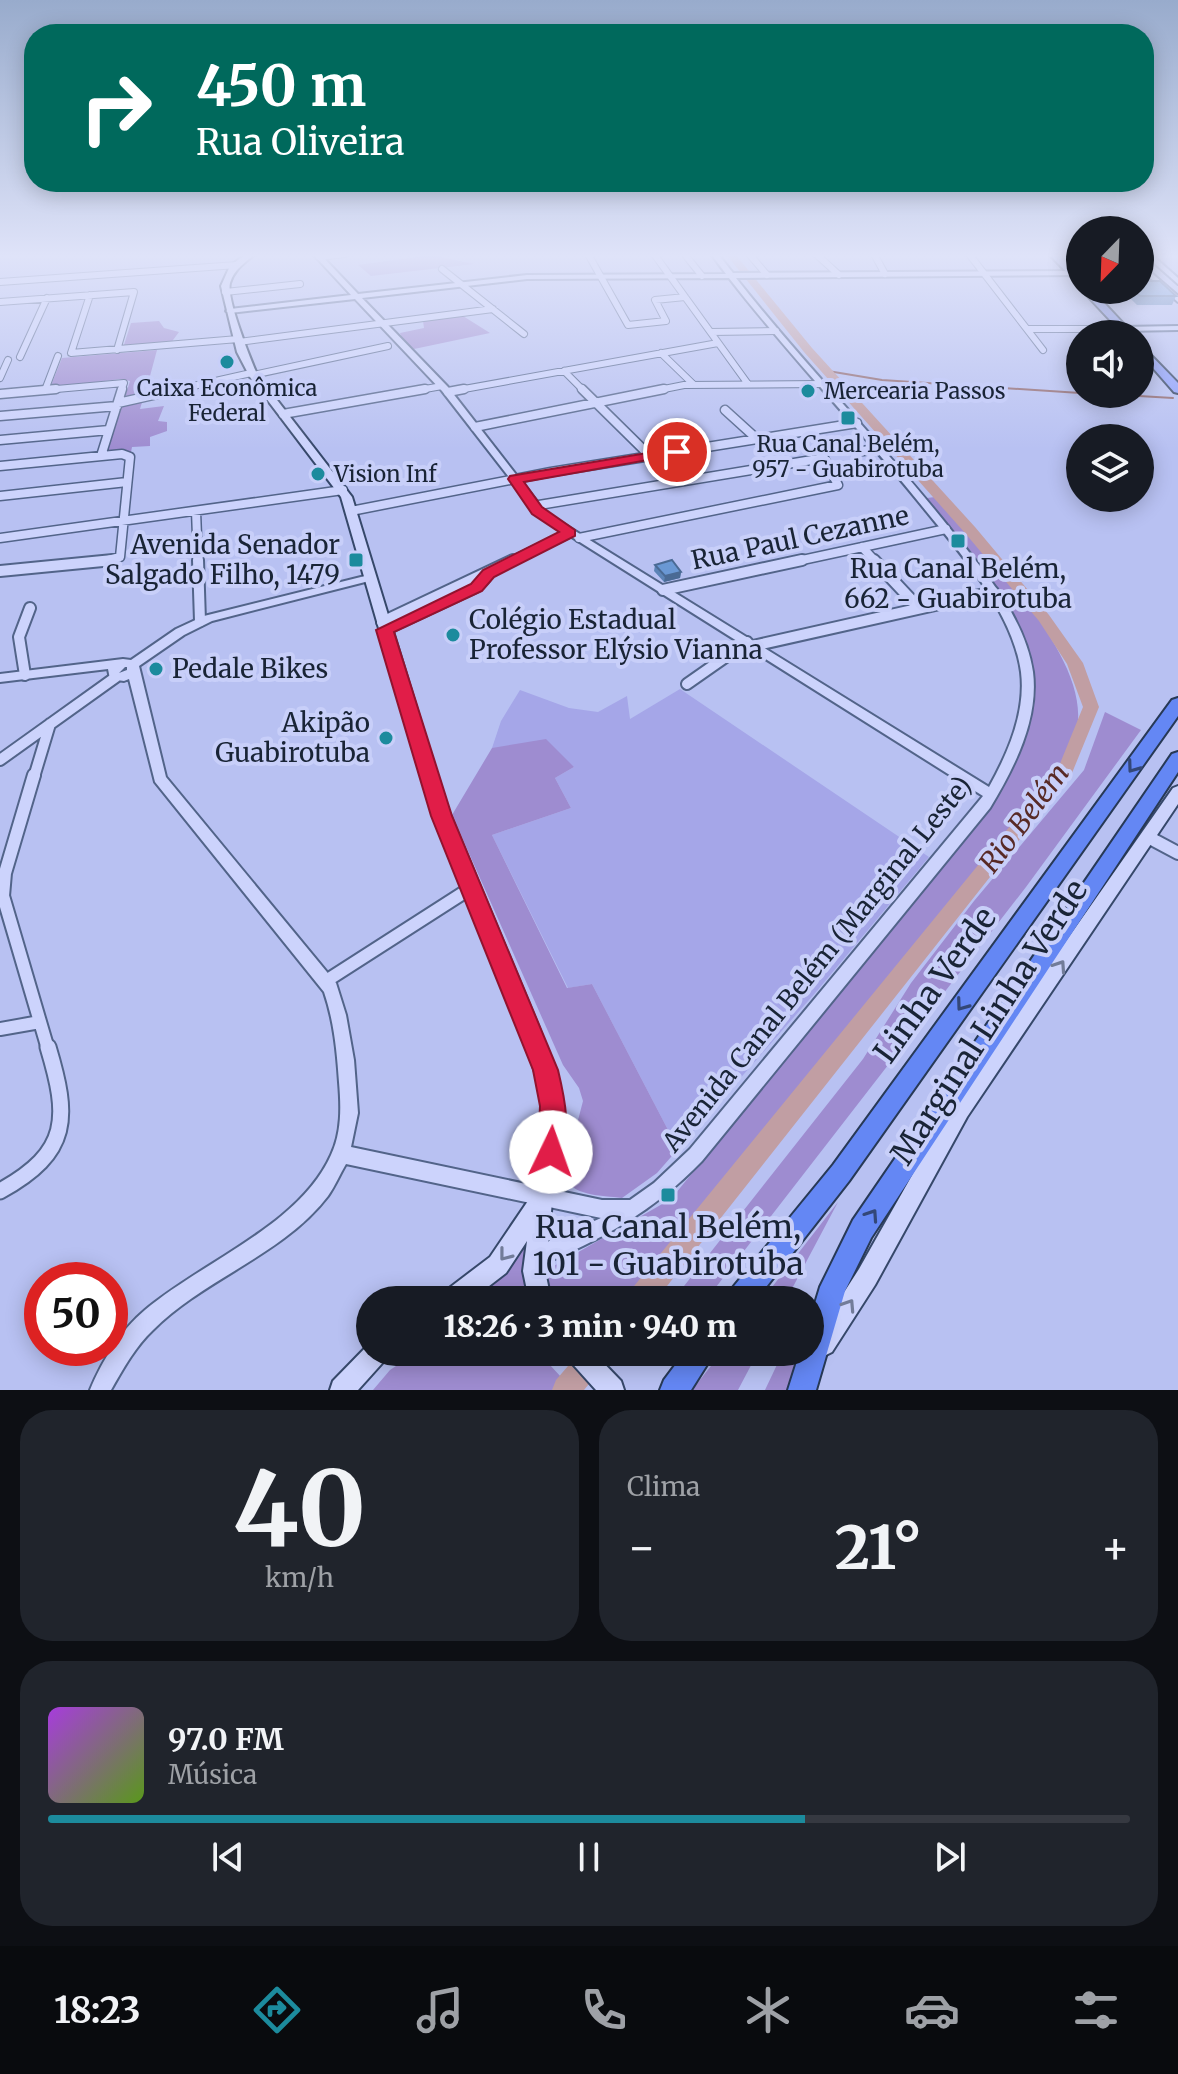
<!DOCTYPE html>
<html lang="pt">
<meta charset="utf-8">
<style>
:root{--surface:#171b24;--page:#20242c;--text:#f1f3f6;--muted:#9ea1a6;--line:#363941;--accent:#1c8b9d}
body{margin:0;font-family:Merriweather,serif;background:var(--page);color:var(--text);height:100vh;display:flex;flex-direction:column;font-size:30px;white-space:nowrap}
*{box-sizing:border-box;margin:0}
p{font-size:26px;color:var(--muted)}
.icon{flex:none;width:44px;height:44px;fill:none;stroke:currentColor;stroke-width:2;stroke-linecap:round;stroke-linejoin:round}
.map{position:relative;height:1390px;overflow:hidden}
.side{display:flex;flex-direction:column;gap:20px;padding:20px;background:#0d0f14;flex:1}
.side>*{flex:none}
.top-card{position:absolute;left:24px;top:24px;width:1130px;height:168px;border-radius:32px;box-shadow:0 4px 20px #0003;background:#00695c;color:#fff;overflow:hidden}
.needle{width:52px;rotate:203deg}
.fabs{position:absolute;left:1066px;top:216px;display:grid;gap:16px}
.fabs a{display:grid;place-items:center;width:88px;height:88px;border-radius:50%;background:var(--surface);box-shadow:0 4px 20px #0003;font-size:40px}
.speed{position:absolute;left:24px;top:1262px;display:flex;gap:16px;font-size:40px;font-weight:700;text-align:center}
.speed>*{display:grid;place-content:center;width:104px;height:104px;border-radius:50%;background:var(--surface);box-shadow:0 4px 20px #0003;line-height:1}
.speed .limit{border:12px solid #d22;background:#fff;color:#111}
.pin{position:absolute;display:grid;place-items:center;width:68px;height:68px;color:#fff;margin:-34px;border:4px solid #fff;border-radius:50%;box-shadow:0 2px 8px #0007}
.me{position:absolute;width:88px;margin:-44px;rotate:3deg;stroke-linejoin:round;filter:drop-shadow(0 0 6px #0008)}
.turn{display:flex;align-items:center;gap:28px;height:168px;padding:0 40px;font-size:36px}
.turn .icon{width:104px;height:104px;stroke-width:2.5}
.turn b{display:block;font-size:56px;line-height:68px}
.big{font-size:60px;font-weight:800;line-height:1.1}
.side .widget{flex:1;display:flex;flex-direction:column;justify-content:center;gap:12px;min-width:0;padding:0 28px;border-radius:32px;background:var(--page)}
.side .dial{align-items:center;gap:0}
.dial b{font-size:104px;line-height:1}
.song{display:flex;align-items:center;gap:24px}
.cover{width:96px;height:96px;border-radius:12px;background:linear-gradient(135deg,hsl(280 70% 55%),hsl(90 70% 35%))}
.played{height:8px;border-radius:4px;background:linear-gradient(90deg,var(--accent) 70%,var(--line) 70%)}
.keys{display:flex;justify-content:space-around;direction:ltr}
.heat{display:flex;justify-content:space-between;align-items:center;font-size:44px;direction:ltr}
.side .tiles{flex:1;display:grid;gap:20px;grid-template-columns:1fr 1fr}
.widget:last-child{grid-column:span 2}
.trip{position:absolute;left:356px;top:1286px;width:468px;height:80px;border-radius:40px;background:var(--surface);box-shadow:0 4px 20px #0003;font-weight:800;line-height:80px;text-align:center}
.menu{display:flex;height:128px;justify-content:space-around;align-items:center;background:#090b0e;color:var(--muted)}
.menu .icon{width:56px;height:56px}
.menu .current{color:var(--accent)}
.menu b{font-size:36px;color:var(--text)}
.map>svg:first-child{display:block}
.farmland{fill:#a5a6e8}
.green{fill:#9e8cd0}
.lines{fill:none;stroke-linecap:round;stroke-linejoin:round}
.stream{stroke:#8f6569;stroke-width:2}
.river{fill:#c19ea3;fill-rule:evenodd}
.minor-far4-casing{stroke:#526489;stroke-width:8}
.minor-far3-casing{stroke:#526489;stroke-width:11}
.minor-far2-casing{stroke:#526489;stroke-width:14}
.minor-far1-casing{stroke:#526489;stroke-width:16}
.minor-casing{stroke:#526489;stroke-width:19}
.tertiary-casing{stroke:#526489;stroke-width:4}
.secondary-casing{stroke:#36486a;stroke-width:4}
.primary-casing{stroke:#273956;stroke-width:4}
.trunk-casing{stroke:#273956;stroke-width:4}
.minor-far4{stroke:#ccd3fc;stroke-width:6}
.minor-far3{stroke:#ccd3fc;stroke-width:8}
.minor-far2{stroke:#ccd3fc;stroke-width:10}
.minor-far1{stroke:#ccd3fc;stroke-width:12}
.minor{stroke:#ccd3fc;stroke-width:15}
.tertiary{fill:#ccd3fc;fill-rule:evenodd}
.secondary{fill:#ccd3fc;fill-rule:evenodd}
.primary{fill:#8a9dfb;fill-rule:evenodd}
.trunk{fill:#6487f4;fill-rule:evenodd}
.wall{fill:#5b83b6}
.shaded-wall{fill:#4a6a94}
.building{fill:#6a98d4;stroke:#4a6a94;stroke-width:2}
.oneway{stroke:#334778}
.oneway2{stroke:#727c99}
.route{fill:#e11d48;stroke:#92132f;stroke-width:2}
.poi-dot{fill:#1c8b9d;stroke:#c8cff9;stroke-width:3}
.labels{text-anchor:middle;stroke-width:8;stroke-linejoin:round;paint-order:stroke}
.far-poi-label{font-size:22px;fill:#192436;stroke:#c8cff9}
.street-label{font-size:26px;fill:#192436;stroke:#c8cff9}
.poi-label{font-size:26px;fill:#192436;stroke:#c8cff9;text-anchor:end}
.water-label{font-size:28px;font-style:italic;fill:#582a26;stroke:#c8cff9}
.near-street-label{font-size:32px;fill:#192436;stroke:#c8cff9}
.near-poi-label{font-size:32px;fill:#192436;stroke:#c8cff9}
</style>
<div class="map">
<svg width="1178" height="1390" viewBox="0 0 1178 1390">
<rect width="100%" height="100%" fill="#b8c1f2"/>
<path class="farmland" d="M680,689L929,857L816,992L678,1149L592,984L568,988L492,835L571,808L555,778L574,767L492,748L501,721L520,690L569,708L598,712L627,696L630,719Z"/>
<path class="green" d="M431,255L474,264L371,276L358,265Z
M463,316L490,333L414,349L403,341L400,333L424,328L423,321Z
M159,321L164,328L179,332L170,344L123,348L131,323Z
M157,350L150,376L142,387L144,394L125,397L130,381L120,379L50,388L62,358Z
M143,399L140,409L164,406L158,421L167,422V431L150,437V446L132,447L131,452L107,453L121,404Z
M935,497C980,548 1083,649 1078,720C1077,735 1067,753 1062,767L714,1197L624,1300H560L549,1289L548,1275L554,1266L671,1199L989,810C1010,781 1017,753 1023,719C1025,703 1030,686 1031,670C1033,621 956,537 927,498Z
M1105,712L1141,730L1026,887L706,1300H673L863,1059L911,983L974,901L1084,770Z
M546,739L574,767L555,778L571,808L492,835L567,988L592,984L678,1149L657,1173L622,1198C602,1195 570,1197 564,1174L583,1101L579,1088L563,1065L452,815L492,748Z
M838,1202L786,1300H762Z
M522,1247L527,1250L524,1279L532,1300H465Z
M417,1352H538L573,1390H373L390,1370Z
M722,1352H758L738,1390H692Z
M783,1352H798L787,1390H765Z"/>
<g class="lines">
<path class="stream" d="M828,371L882,380L1080,393
M1105,394L1173,398"/>
<path class="river" d="M726,254H735L812,348L975,527L1049,615L1083,663L1099,707L1072,773L656,1300H626L630,1291L1059,766L1083,707L1067,664L1039,621L965,533L804,352Z
M580,1352H610L607,1362L584,1390H552L556,1380Z"/>
<g class="minor-far4-casing">
<path id="minor-far4" d="M588,254L628,325L666,321L655,300L685,297
M654,254L748,384
M749,254L767,275
M816,254L839,275
M874,254L885,274
M969,254L1043,350
M686,256L702,276
M319,257L345,254
M442,269L524,334
M0,282L237,265
M225,292L300,284
M90,295L71,353L238,339
M0,302L134,292L117,350
M1028,329H1123
M711,332L776,331
M239,342L493,309
M661,353L693,384
M20,357L47,298
M564,371L584,391
M253,375L388,346
M0,378L8,360
M45,390L58,356
M34,391L124,383L121,391
M171,391L251,373
M414,391L442,386
M453,391L718,343
M654,391L684,385L822,384"/>
</g>
<g class="minor-far3-casing">
<path id="minor-far3" d="M582,389L650,456
M448,392L464,389
M0,394L56,389
M118,403L180,389
M725,410L757,439
M283,414L425,389
M0,416L117,406
M475,427L664,389
M0,440L109,430
M863,451L880,448
M101,456L122,389
M0,466L122,454L130,457L120,557L100,562
M0,496L127,482
M533,506L824,458L838,485L579,538
M196,511L198,562
M351,511L551,472L857,423
M0,538L343,490
M862,547L876,562
M509,562L570,533
M793,562L946,529"/>
</g>
<g class="minor-far2-casing">
<path id="minor-far2" d="M198,560L200,621
M874,560L919,608
M0,571L113,560
M663,590L802,560
M382,622L513,560
M384,630L476,587L485,578
M753,646L993,592
M25,675L19,637L30,608
M687,684L747,642
M0,760L116,677
M34,777L50,724"/>
</g>
<g class="minor-far1-casing">
<path id="minor-far1" d="M34,775L5,873L3,896L48,1049
M1148,837L1178,853
M326,981L471,888
M0,1029L40,1022"/>
</g>
<g class="minor-casing">
<path id="minor" d="M0,1191C71,1152 69,1117 48,1047"/>
</g>
<g class="tertiary-casing">
<path id="tertiary" d="M313,254H320L358,294L527,275L726,274L711,254H718L733,273L1080,271V275L736,278C804,365 883,444 952,531C985,572 1025,618 1033,672C1039,720 1014,768 990,808L702,1161C653,1212 601,1240 536,1267L529,1264L526,1257L529,1250L601,1218L346,1164C340,1174 335,1186 328,1196C283,1255 205,1278 153,1330C135,1347 123,1369 111,1390H90C102,1361 121,1330 145,1310C203,1261 299,1226 331,1155C342,1132 341,1106 339,1082C337,1052 334,1021 324,992L155,782L129,679L124,681L110,679L108,669L0,682V674L123,659L131,660L176,629L204,616L369,575L373,576L374,578L373,580L212,621L184,635L139,666L166,777L336,983L346,1015L354,1060L358,1113L351,1147L602,1200H630L654,1183L690,1149L983,796L540,517L442,391L355,299L230,313L226,311L230,309L351,295ZM729,278C791,358 862,431 926,511C962,555 1013,613 1021,672C1026,712 1008,753 989,787L546,513L448,387L362,298L527,279ZM125,667H127V670L119,673Z
M1144,254H1151L1178,278V284Z
M1140,263L1178,296V302L1140,269Z
M1178,326V330L1123,331L1119,329L1123,327Z"/>
</g>
<g class="secondary-casing">
<path id="secondary" d="M246,254H255C245,263 234,269 230,283C226,298 250,358 257,374L352,497L446,805L539,1028L560,1088L564,1124L552,1202L545,1271L551,1300H529L523,1271L527,1241L506,1273L471,1300H441L444,1292L490,1257L534,1192L544,1124L540,1088L521,1028L430,805L341,497L250,377L237,352L221,286L230,266Z
M1178,786V804L967,1117L875,1285L832,1352L824,1356L816,1352L812,1344L816,1336L859,1269L953,1103L1173,788Z
M370,1343V1352H389L385,1360L358,1390H330L333,1381Z
M565,1352H593L621,1381L624,1390H596L569,1360Z"/>
</g>
<g class="primary-casing">
<path id="primary" d="M1049,254H1058L1080,278V286Z
M1082,290H1092L1133,334H1123Z
M1140,344L1178,383V393L1174,392L1140,353Z"/>
</g>
<g class="trunk-casing">
<path id="trunk" d="M1178,698V716L849,1181L756,1300H726L730,1291L833,1165L1172,700Z
M1178,752V772L871,1238L845,1291L816,1390H788L800,1352H810V1320L820,1287L853,1220L1172,754Z
M685,1352H715L691,1390H660L664,1380Z"/>
</g>
<use href="#minor-far4" class="minor-far4"/>
<use href="#minor-far3" class="minor-far3"/>
<use href="#minor-far2" class="minor-far2"/>
<use href="#minor-far1" class="minor-far1"/>
<use href="#minor" class="minor"/>
<use href="#tertiary" class="tertiary"/>
<use href="#secondary" class="secondary"/>
<use href="#primary" class="primary"/>
<use href="#trunk" class="trunk"/>
</g>
<path class="wall" d="M1122,290H1140L1176,296L1172,305H1137Z
M655,565L681,572L680,578L664,582L654,571Z"/>
<path class="shaded-wall" d="M681,572L680,578L664,582L665,576Z"/>
<path class="building" d="M1140,281H1160L1176,296H1140L1134,290H1140Z
M672,560L681,572L665,576L655,565Z"/>
<defs><path id="oneway-chevron" d="M-2-3.5L2.5 0L-2 3.5" fill="none" stroke-width="1.6" stroke-linecap="round" stroke-linejoin="round" transform="scale(2)"/></defs>
<g class="oneway">
<use href="#oneway-chevron" transform="translate(1133 767) rotate(126)"/>
<use href="#oneway-chevron" transform="translate(962 1005) rotate(126)"/>
<use href="#oneway-chevron" transform="translate(872 1215) rotate(-56)"/>
</g>
<g class="oneway2">
<use href="#oneway-chevron" transform="translate(1060 966) rotate(-56)"/>
<use href="#oneway-chevron" transform="translate(505 1255) rotate(128)"/>
<use href="#oneway-chevron" transform="translate(849 1305) rotate(-57)"/>
</g>
<linearGradient id="sky" x2="0" y2="1"><stop stop-color="#98abcc"/><stop offset="0.57" stop-color="#dfe3f9"/><stop offset="1" stop-color="#dfe3f9" stop-opacity="0"/></linearGradient>
<rect width="1178" height="449" fill="url(#sky)"/>
<path class="route" d="M677,448L682,449V454L524,482L542,507L575,530V536L494,577L482,591L394,632L452,816L558,1070C565,1099 572,1134 560,1162L551,1166L542,1162L538,1152L540,1106L533,1070L431,816L376,630L471,584L483,570L559,532L532,514L508,479L510,476Z"/>
<g class="poi-dot">
<circle cx="227" cy="362" r="8"/>
<circle cx="808" cy="391" r="8"/>
<rect x="840" y="410" width="16" height="16" rx="4"/>
<circle cx="318" cy="474" r="8"/>
<rect x="950" y="533" width="16" height="16" rx="4"/>
<rect x="348" y="552" width="16" height="16" rx="4"/>
<circle cx="453" cy="635" r="8"/>
<circle cx="156" cy="669" r="8"/>
<circle cx="386" cy="738" r="8"/>
<rect x="660" y="1187" width="16" height="16" rx="4"/>
</g>
<g class="labels">
<g class="far-poi-label">
<text x="227" y="396">Caixa Econômica<tspan x="227" dy="25">Federal</tspan></text>
<text x="824" y="399" text-anchor="start">Mercearia Passos</text>
<text x="848" y="452">Rua Canal Belém,<tspan x="848" dy="25">957 - Guabirotuba</tspan></text>
<text x="334" y="482" text-anchor="start">Vision Inf</text>
</g>
<g class="street-label">
<text transform="translate(800 538) rotate(-12)" y="9">Rua Paul Cezanne</text>
<text transform="translate(817 964) rotate(-51)" y="9">Avenida Canal Belém (Marginal Leste)</text>
</g>
<g class="poi-label">
<text x="340" y="554">Avenida Senador<tspan x="340" dy="30">Salgado Filho, 1479</tspan></text>
<text x="958" y="578" text-anchor="middle">Rua Canal Belém,<tspan x="958" dy="30">662 - Guabirotuba</tspan></text>
<text x="469" y="629" text-anchor="start">Colégio Estadual<tspan x="469" dy="30">Professor Elýsio Vianna</tspan></text>
<text x="172" y="678" text-anchor="start">Pedale Bikes</text>
<text x="370" y="732">Akipão<tspan x="370" dy="30">Guabirotuba</tspan></text>
</g>
<g class="water-label">
<text transform="translate(1024 818) rotate(-53)" y="10">Rio Belém</text>
</g>
<g class="near-street-label">
<text transform="translate(935 985) rotate(-54)" y="11">Linha Verde</text>
<text transform="translate(989 1022) rotate(-57)" y="11">Marginal Linha Verde</text>
</g>
<g class="near-poi-label">
<text x="668" y="1238">Rua Canal Belém,<tspan x="668" dy="37">101 - Guabirotuba</tspan></text>
</g>
</g>
</svg>
<div class="fabs">
<a><svg class="needle" viewBox="-14 -14 28 28"><path d="M0-13l5 13h-10z" fill="#e53935"/><path d="M0 13l5-13h-10z" fill="#9ea1a6"/></svg></a>
<a><svg class="icon" aria-label="sound" viewBox="0 0 24 24"><path d="M4 9h4l5-4v14l-5-4H4zM17 9q2 3 0 6"/></svg></a>
<a><svg class="icon" aria-label="layers" viewBox="0 0 24 24"><path d="M12 4l9 5-9 5-9-5zM3 14l9 5 9-5"/></svg></a>
</div>
<div class="speed"><div class="limit">50</div></div>
<div class="pin" style="left:677px;top:452px;background:#d93025"><svg class="icon" aria-label="arrive" viewBox="0 0 24 24"><path d="M6 21V4h12l-3 4 3 4H6"/></svg></div>
<svg class="me" style="left:551px;top:1152px" viewBox="-20 -20 40 40"><circle r="19" fill="#fff"/><path d="M0-13L10 11 0 6-10 11z" fill="#e11d48"/></svg>
<div class="trip">18:26 · 3 min · 940 m</div>
<div class="top-card">
<div class="turn"><svg class="icon" aria-label="right" viewBox="0 0 24 24"><path d="M7 20v-9h11M14 6l5 5-5 5"/></svg><div><b>450 m</b>Rua Oliveira</div></div>
</div>
</div>
<section class="side">
<div class="tiles">
<div class="widget dial"><b>40</b><p>km/h</p></div>
<div class="widget"><p>Clima</p>
<div class="heat"><a>−</a><b class="big">21°</b><a>+</a></div>
</div>
<div class="widget">
<div class="song"><i class="cover"></i><div><b>97.0 FM</b><p>Música</p></div></div>
<div class="played"></div>
<div class="keys"><svg class="icon" aria-label="previous" viewBox="0 0 24 24"><path d="M18 5L8 12l10 7zM5 5v14"/></svg><svg class="icon" aria-label="pause" viewBox="0 0 24 24"><path d="M8 5v14M16 5v14"/></svg><svg class="icon" aria-label="next" viewBox="0 0 24 24"><path d="M6 5l10 7-10 7zM19 5v14"/></svg></div>
</div>
</div>
</section>
<nav class="menu">
<b>18:23</b>
<svg class="icon current" aria-label="directions" viewBox="0 0 24 24"><path d="M12 3l9 9-9 9-9-9zM9 14v-3h6M13 9l2 2-2 2"/></svg>
<svg class="icon" aria-label="music" viewBox="0 0 24 24"><path d="M9 18V5l10-2v13"/><circle cx="6" cy="18" r="3"/><circle cx="16" cy="16" r="3"/></svg>
<svg class="icon" aria-label="phone" viewBox="0 0 24 24"><path d="M5 4h4l2 5-3 2q2 4 5 5l2-3 5 2v4C11 20 4 13 5 4z"/></svg>
<svg class="icon" aria-label="climate" viewBox="0 0 24 24"><path d="M12 3v18M4 7l16 10M4 17L20 7"/></svg>
<svg class="icon" aria-label="car" viewBox="0 0 24 24"><path d="M5 17H2v-5l4-1 3-4h7l3 4 3 1v5h-3M9 17h6M6 11h13"/><circle cx="7" cy="17" r="2"/><circle cx="17" cy="17" r="2"/></svg>
<svg class="icon" aria-label="filters" viewBox="0 0 24 24"><path d="M4 7h16M4 17h16"/><circle cx="9" cy="7" r="2"/><circle cx="15" cy="17" r="2"/></svg>
</nav>
